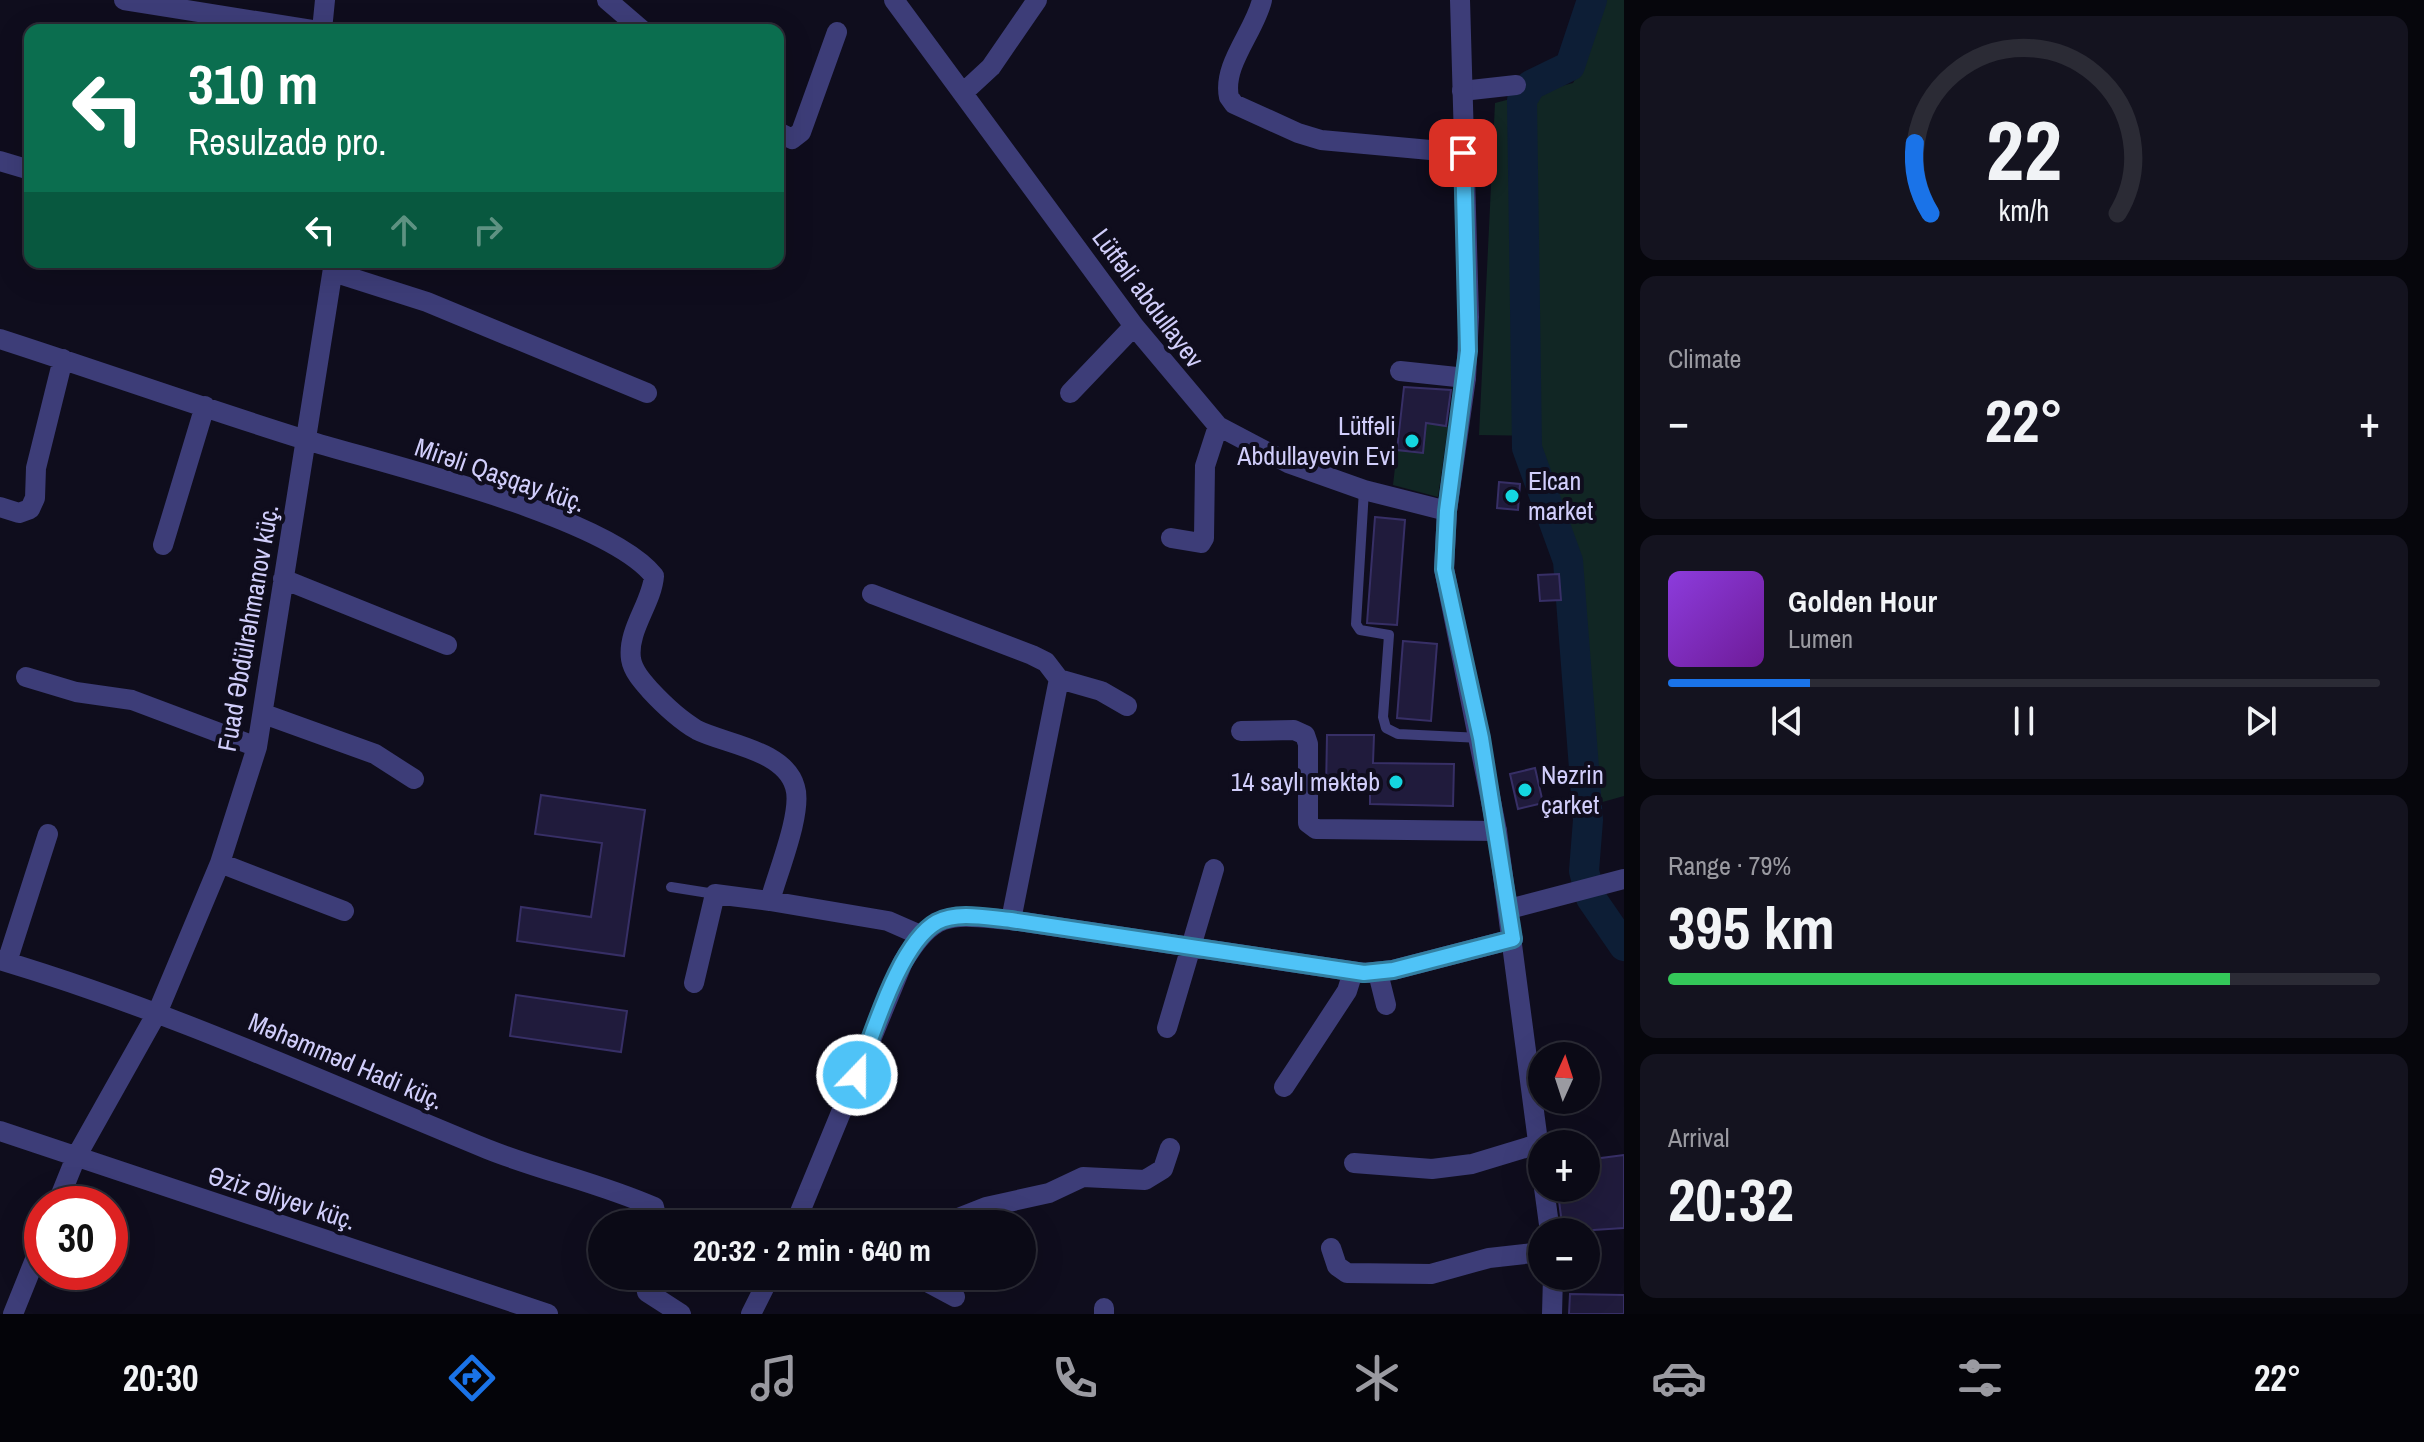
<!DOCTYPE html>
<meta charset="utf-8">
<style>
:root{--surface:#0b0a16;--page:#14131f;--text:#f1f3f6;--muted:#9a9aa1;--line:#2b2b35;--accent:#1a73e8}
body{margin:0;font-family:"Archivo Narrow",sans-serif;background:var(--page);color:var(--text);height:100vh;display:flex;flex-direction:column;font-size:30px;white-space:nowrap}
*{box-sizing:border-box;margin:0}
p{font-size:26px;color:var(--muted)}
.icon{flex:none;width:44px;height:44px;fill:none;stroke:currentColor;stroke-width:2;stroke-linecap:round;stroke-linejoin:round}
.map{position:relative;flex:1;overflow:hidden}
.sheet{display:flex;flex-direction:column;gap:16px;padding:16px;background:#06060c;width:800px}
.sheet>*{flex:none}
.guide{position:absolute;left:24px;top:24px;width:760px;height:244px;border-radius:16px;box-shadow:0 8px 32px #0002,0 0 0 2px var(--line);background:#0b6e4f;color:#fff;overflow:hidden}
.needle{width:52px;rotate:3deg}
.buttons{position:absolute;left:1528px;top:1042px;display:grid;gap:16px}
.buttons a{display:grid;place-items:center;width:72px;height:72px;border-radius:50%;background:var(--surface);box-shadow:0 8px 32px #0002,0 0 0 2px var(--line);font-size:40px}
.speed{position:absolute;left:24px;top:1186px;display:flex;gap:16px;font-size:40px;font-weight:700;text-align:center}
.speed>*{display:grid;place-content:center;width:104px;height:104px;border-radius:50%;background:var(--surface);box-shadow:0 8px 32px #0002,0 0 0 2px var(--line);line-height:1}
.speed .limit{border:12px solid #d22;background:#fff;color:#111}
.pin{position:absolute;display:grid;place-items:center;width:68px;height:68px;color:#fff;margin:-34px;border-radius:16px;box-shadow:0 4px 12px #0006}
.me{position:absolute;width:88px;margin:-44px;rotate:22deg;stroke-linejoin:round;filter:drop-shadow(0 0 6px #0008)}
.turn{display:flex;align-items:center;gap:28px;height:168px;padding:0 32px;font-size:36px}
.turn .icon{width:104px;height:104px;stroke-width:2.5}
.turn b{display:block;font-size:56px;line-height:68px}
.lanes{display:flex;align-items:center;height:76px;padding:0 32px;background:#0003;justify-content:center;gap:40px;direction:ltr}
.lanes .off{opacity:.35}
.big{font-size:60px;font-weight:800;line-height:1.1}
.sheet .widget{flex:1;display:flex;flex-direction:column;justify-content:center;gap:12px;min-width:0;padding:0 28px;border-radius:16px;background:var(--page)}
.sheet .dial{align-items:center;gap:0}
.dial svg{height:208px;overflow:visible;fill:none;stroke:var(--line);stroke-width:7;stroke-linecap:round;text-anchor:middle}
.dial text{fill:var(--text);stroke:none}
.song{display:flex;align-items:center;gap:24px}
.cover{width:96px;height:96px;border-radius:12px;background:linear-gradient(135deg,hsl(270 70% 55%),hsl(280 70% 35%))}
.played{height:8px;border-radius:4px;background:linear-gradient(90deg,var(--accent) 20%,var(--line) 20%)}
.keys{display:flex;justify-content:space-around;direction:ltr}
.heat{display:flex;justify-content:space-between;align-items:center;font-size:44px;direction:ltr}
.charge{height:12px;border-radius:6px;background:linear-gradient(90deg,#34c759 79%,var(--line) 0)}
.trip{position:absolute;left:588px;top:1210px;width:448px;height:80px;border-radius:40px;background:var(--surface);box-shadow:0 8px 32px #0002,0 0 0 2px var(--line);font-weight:800;line-height:80px;text-align:center}
.menu{display:flex;height:128px;justify-content:space-around;align-items:center;background:#040409;color:var(--muted)}
.menu .icon{width:56px;height:56px}
.menu .on{color:var(--accent)}
.menu b{font-size:36px;color:var(--text)}
main{display:flex;flex:1;min-height:0}
.map>svg:first-child{display:block}
.green{fill:#112624}
.lines{fill:none;stroke-linecap:round;stroke-linejoin:round}
.river{stroke:#0d1e36;stroke-width:30}
.building{fill:#201b3c;stroke:#372f66;stroke-width:2}
.service{stroke:#3d3d78;stroke-width:10}
.minor{stroke:#3d3d78;stroke-width:20}
.tertiary{stroke:#3d3d78;stroke-width:20}
.route-casing{stroke:#337fa1;stroke-width:20}
.route{stroke:#4fc3f7;stroke-width:14}
.poi-dot{fill:#14d6e0;stroke:#0f0d1d;stroke-width:3}
.labels{text-anchor:middle;stroke-width:8;stroke-linejoin:round;paint-order:stroke}
.street-label{font-size:26px;fill:#d1cefb;stroke:#0f0d1d}
.poi-label{font-size:26px;fill:#d1cefb;stroke:#0f0d1d;text-anchor:end}
</style>
<main>
<div class="map">
<svg width="1624" height="1314" viewBox="0 0 1624 1314">
<rect width="100%" height="100%" fill="#0f0d1d"/>
<path class="green" d="M1604,0H1624V796L1599,803L1582,561L1538,436L1479,435L1495,103L1573,83L1587,57Z
M1426,423L1448,426L1438,497L1393,485L1397,450L1422,453Z"/>
<g class="lines">
<path class="river" d="M1592,0L1570,66L1531,85L1522,100L1527,448L1568,561L1588,820L1584,871L1591,898L1624,946"/>
</g>
<path class="building" d="M1404,387L1451,390L1446,426L1426,423L1423,453L1397,450Z
M1499,482L1520,484L1518,510L1497,508Z
M1375,517L1405,520L1397,625L1367,623Z
M1559,574L1561,600L1540,601L1538,575Z
M1403,641L1437,644L1431,721L1397,718Z
M1327,735H1374L1373,763L1454,764L1453,806L1370,804V792L1326,791Z
M1535,768L1543,803L1518,809L1510,774Z
M541,795L645,810L624,956L517,941L521,907L591,917L602,843L535,834Z
M516,995L627,1011L621,1052L510,1036Z
M1624,1155V1228L1563,1232L1558,1193L1586,1189V1160Z
M1570,1294L1624,1295V1314H1569Z"/>
<g class="lines">
<path class="service" d="M1364,490L1356,624L1360,630L1389,635L1383,717L1386,728L1398,734L1481,738
M671,887L715,894"/>
<path class="minor" d="M124,0L312,30
M607,0L642,30
M894,0L1134,326L1218,426L1288,463L1364,490L1447,511
M1262,0C1255,31 1222,65 1229,97L1234,104L1298,133L1321,140L1463,153
M322,30L325,0
M1462,91L1516,85
M964,92L991,67L1037,0
M778,132L792,139L801,132L837,32
M0,161L30,170
M333,272L427,302L647,393
M0,339C102,372 203,408 306,440C384,464 607,516 654,576C652,603 627,630 631,659C633,671 642,681 650,690C663,704 680,720 697,730C725,744 785,750 795,787C803,812 777,874 770,901L888,921L920,935
M1400,371L1466,378
M1070,393L1134,326
M0,507L19,513L30,509L35,498L36,468L63,359
M1171,538L1201,543L1204,538L1205,466L1218,426
M163,545L205,406
M283,579L447,645
M872,594L1032,655L1046,662L1059,679L1101,691L1127,706
M26,677L76,692L132,700L257,747
M264,714L375,754L414,779
M1241,731L1294,730L1305,735L1308,744V823L1316,829L1497,831
M220,863L344,911
M1509,909L1624,879
M1011,920L1059,679
M0,960C168,1010 326,1083 487,1149C542,1171 600,1183 654,1207L658,1224
M7,962L48,834
M1378,973L1386,1005
M694,983L715,894L770,901
M1167,1028L1214,869
M1284,1087L1347,991L1353,972
M0,1131L548,1314
M1354,1163L1432,1169L1472,1164L1538,1144
M57,1204L76,1157L158,1011L220,863L257,747L334,262
M799,1216L828,1224
M795,1224L903,962C936,908 952,915 1011,920L1364,973L1393,970L1513,939
M943,1224L986,1207L1049,1193L1083,1177L1145,1180L1163,1169L1170,1148
M1331,1248L1337,1266L1347,1273L1431,1274L1489,1258L1542,1252
M644,1276L647,1292L681,1314
M928,1276L927,1282L955,1297
M1104,1308V1314
M13,1314L42,1242
M751,1314L770,1276"/>
<path class="tertiary" d="M1460,0L1469,317L1466,378L1447,511L1444,569L1497,831L1542,1172
M1544,1188L1550,1232
M1552,1314L1553,1276"/>
</g>
<g class="lines">
<g class="route-casing">
<path id="route" d="M857,1075C873,1035 899,943 937,922C958,911 988,918 1011,920L1364,973L1393,970L1513,939L1481,738L1444,569L1447,511L1468,351L1463,153"/>
</g>
<use href="#route" class="route"/>
</g>
<g class="poi-dot">
<circle cx="1412" cy="441" r="8"/>
<circle cx="1512" cy="496" r="8"/>
<circle cx="1396" cy="782" r="8"/>
<circle cx="1525" cy="790" r="8"/>
</g>
<g class="labels">
<g class="street-label">
<text transform="translate(1148 298) rotate(53)" y="9">Lütfəli abdullayev</text>
<text transform="translate(500 475) rotate(19)" y="9">Mirəli Qaşqay küç.</text>
<text transform="translate(248 628) rotate(-80)" y="9">Fuad Əbdülrəhmanov küç.</text>
<text transform="translate(346 1061) rotate(23)" y="9">Məhəmməd Hadi küç.</text>
<text transform="translate(282 1198) rotate(18)" y="9">Əziz Əliyev küç.</text>
</g>
<g class="poi-label">
<text x="1396" y="435">Lütfəli<tspan x="1396" dy="30">Abdullayevin Evi</tspan></text>
<text x="1528" y="490" text-anchor="start">Elcan<tspan x="1528" dy="30">market</tspan></text>
<text x="1541" y="784" text-anchor="start">Nəzrin<tspan x="1541" dy="30">çarket</tspan></text>
<text x="1380" y="791">14 saylı məktəb</text>
</g>
</g>
</svg>
<div class="buttons">
<a><svg class="needle" viewBox="-14 -14 28 28"><path d="M0-13l5 13h-10z" fill="#e53935"/><path d="M0 13l5-13h-10z" fill="#9a9aa1"/></svg></a>
<a>+</a>
<a>−</a>
</div>
<div class="speed"><div class="limit">30</div></div>
<div class="pin" style="left:1463px;top:153px;background:#d93025"><svg class="icon" aria-label="arrive" viewBox="0 0 24 24"><path d="M6 21V4h12l-3 4 3 4H6"/></svg></div>
<svg class="me" style="left:857px;top:1075px" viewBox="-20 -20 40 40"><circle r="17" fill="#4fc3f7" stroke="#fff" stroke-width="3"/><path d="M0-11L8 9 0 5-8 9z" fill="#fff"/></svg>
<div class="trip">20:32 · 2 min · 640 m</div>
<div class="guide">
<div class="turn"><svg class="icon" aria-label="left" viewBox="0 0 24 24"><path d="M17 20v-9H6M10 6l-5 5 5 5"/></svg><div><b>310 m</b>Rəsulzadə pro.</div></div>
<div class="lanes"><svg class="icon" aria-label="left" viewBox="0 0 24 24"><path d="M17 20v-9H6M10 6l-5 5 5 5"/></svg><svg class="icon off" aria-label="ahead" viewBox="0 0 24 24"><path d="M12 20V5M6 11l6-6 6 6"/></svg><svg class="icon off" aria-label="right" viewBox="0 0 24 24"><path d="M7 20v-9h11M14 6l5 5-5 5"/></svg></div>
</div>
</div>
<section class="sheet">
<div class="widget dial"><svg viewBox="0 0 100 80">
<path d="M14 69A42 42 0 1 1 86 69"/>
<path d="M14 69A42 42 0 0 1 8 42" stroke="#1a73e8"/>
<text x="50" y="56" font-size="32" font-weight="700">22</text>
<text x="50" y="72" font-size="11">km/h</text>
</svg></div>
<div class="widget"><p>Climate</p>
<div class="heat"><a>−</a><b class="big">22°</b><a>+</a></div>
</div>
<div class="widget">
<div class="song"><i class="cover"></i><div><b>Golden Hour</b><p>Lumen</p></div></div>
<div class="played"></div>
<div class="keys"><svg class="icon" aria-label="previous" viewBox="0 0 24 24"><path d="M18 5L8 12l10 7zM5 5v14"/></svg><svg class="icon" aria-label="pause" viewBox="0 0 24 24"><path d="M8 5v14M16 5v14"/></svg><svg class="icon" aria-label="next" viewBox="0 0 24 24"><path d="M6 5l10 7-10 7zM19 5v14"/></svg></div>
</div>
<div class="widget"><p>Range · 79%</p><b class="big">395 km</b><div class="charge"></div></div>
<div class="widget"><p>Arrival</p><b class="big">20:32</b></div>
</section>
</main>
<nav class="menu">
<b>20:30</b>
<svg class="icon on" aria-label="directions" viewBox="0 0 24 24"><path d="M12 3l9 9-9 9-9-9zM9 14v-3h6M13 9l2 2-2 2"/></svg>
<svg class="icon" aria-label="music" viewBox="0 0 24 24"><path d="M9 18V5l10-2v13"/><circle cx="6" cy="18" r="3"/><circle cx="16" cy="16" r="3"/></svg>
<svg class="icon" aria-label="phone" viewBox="0 0 24 24"><path d="M5 4h4l2 5-3 2q2 4 5 5l2-3 5 2v4C11 20 4 13 5 4z"/></svg>
<svg class="icon" aria-label="climate" viewBox="0 0 24 24"><path d="M12 3v18M4 7l16 10M4 17L20 7"/></svg>
<svg class="icon" aria-label="car" viewBox="0 0 24 24"><path d="M5 17H2v-5l4-1 3-4h7l3 4 3 1v5h-3M9 17h6M6 11h13"/><circle cx="7" cy="17" r="2"/><circle cx="17" cy="17" r="2"/></svg>
<svg class="icon" aria-label="filters" viewBox="0 0 24 24"><path d="M4 7h16M4 17h16"/><circle cx="9" cy="7" r="2"/><circle cx="15" cy="17" r="2"/></svg>
<b>22°</b>
</nav>
